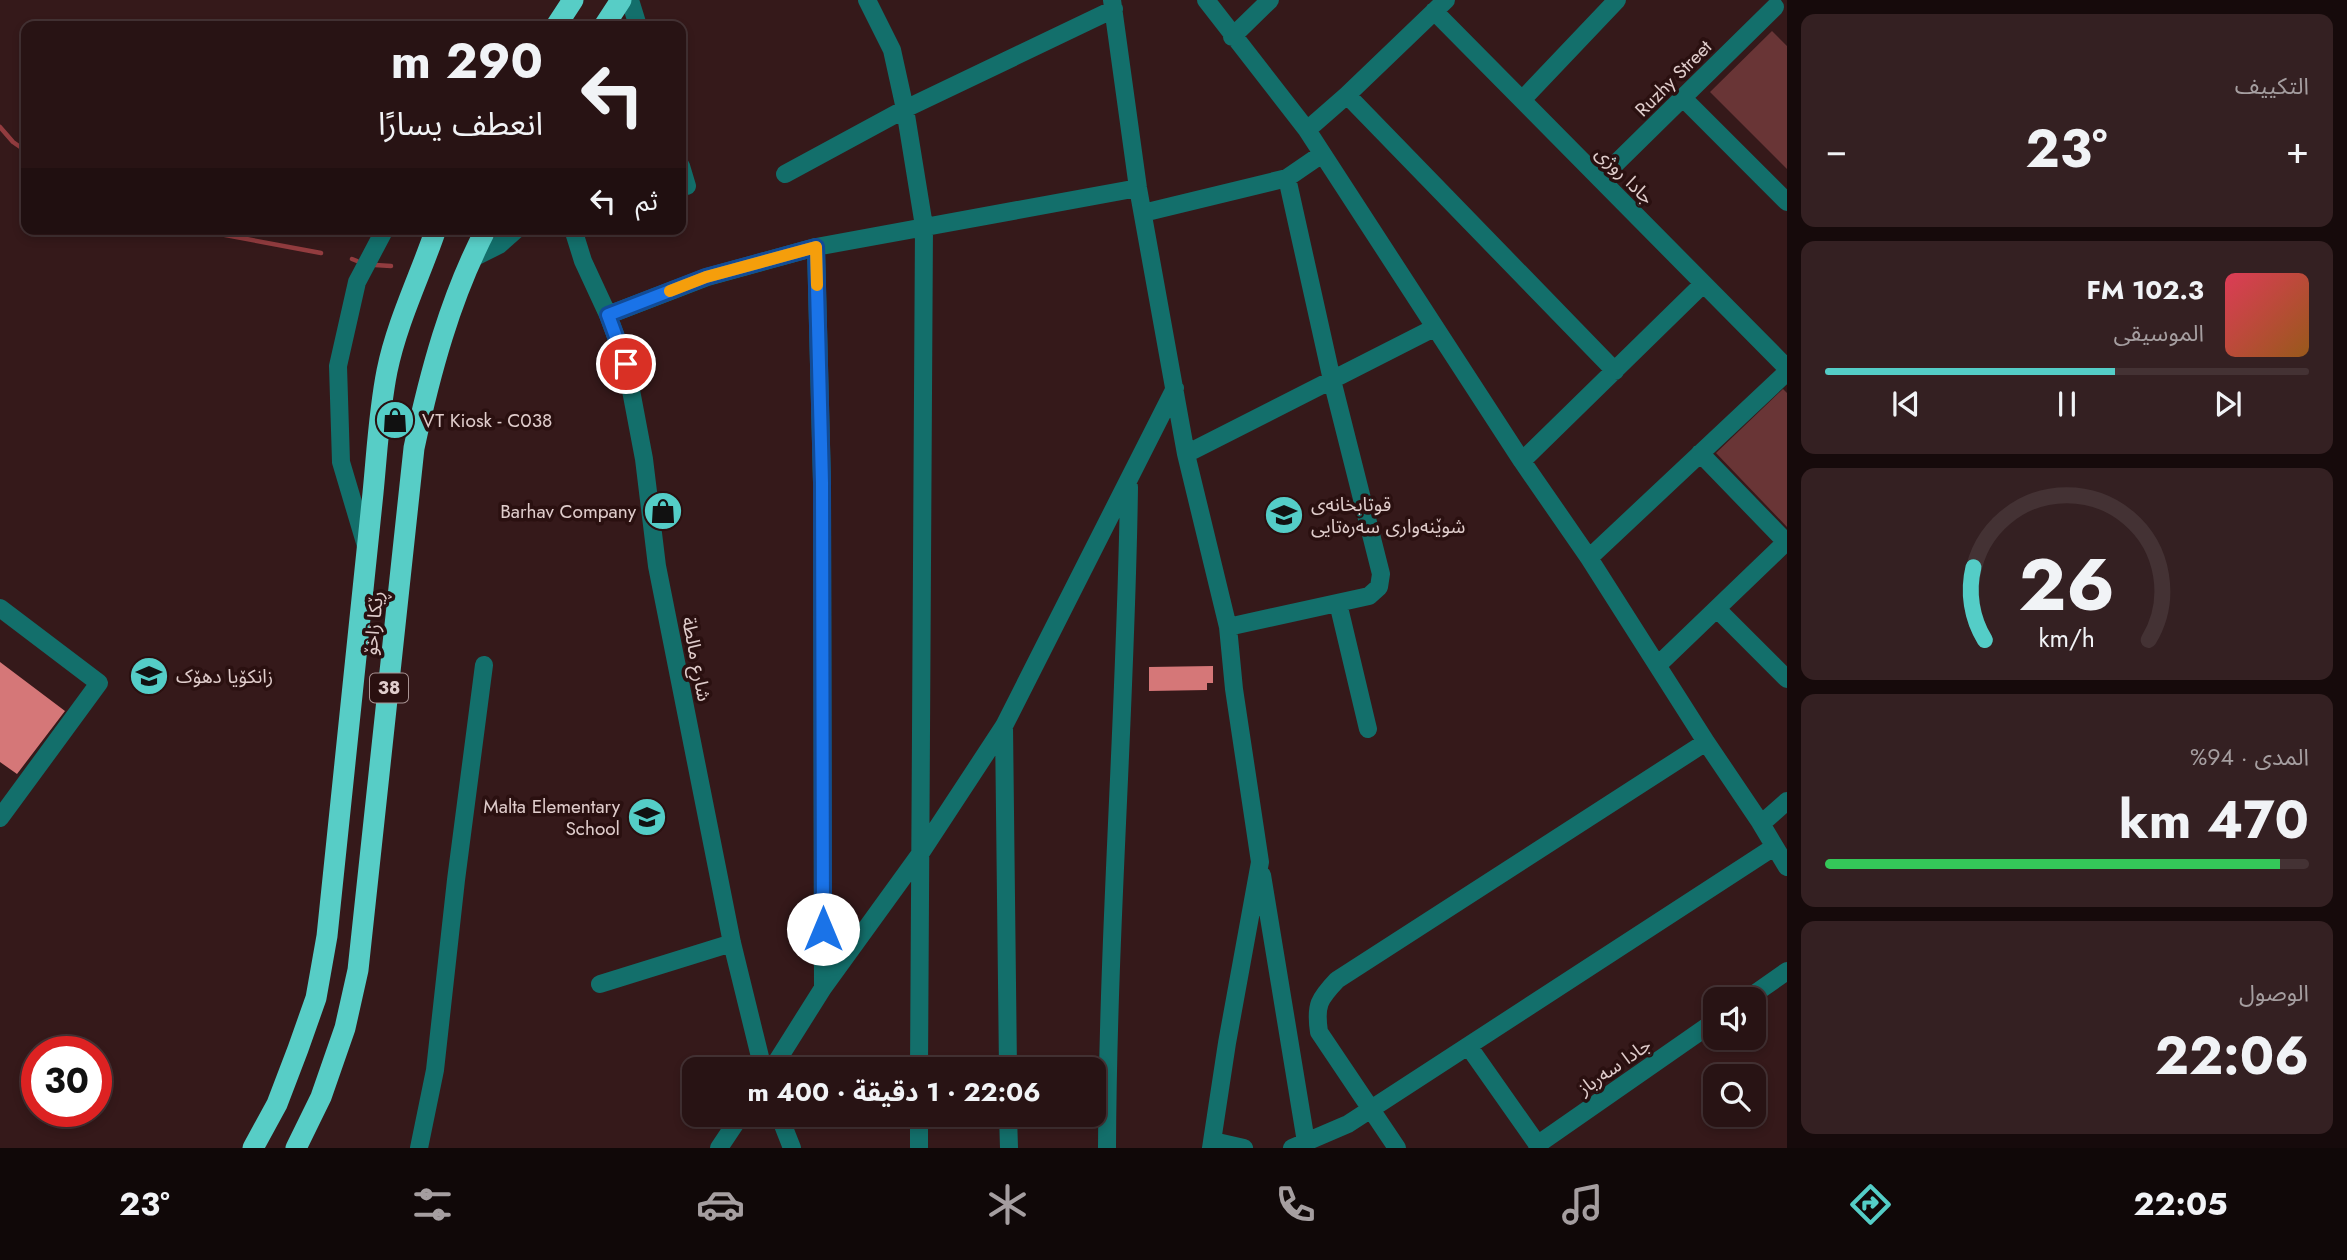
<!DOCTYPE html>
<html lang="ar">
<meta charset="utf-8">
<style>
:root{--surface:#281314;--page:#342022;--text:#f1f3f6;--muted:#a59ea0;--line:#443234;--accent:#54cdc7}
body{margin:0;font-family:Jost,"Noto Sans Arabic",sans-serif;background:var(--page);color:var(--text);direction:rtl;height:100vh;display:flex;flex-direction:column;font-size:26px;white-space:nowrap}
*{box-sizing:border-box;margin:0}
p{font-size:23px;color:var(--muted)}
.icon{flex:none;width:38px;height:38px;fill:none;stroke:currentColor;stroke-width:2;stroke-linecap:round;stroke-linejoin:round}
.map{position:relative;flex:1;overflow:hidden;direction:ltr}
.panel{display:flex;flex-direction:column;gap:14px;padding:14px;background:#160a0b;width:560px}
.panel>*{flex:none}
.banner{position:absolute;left:21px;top:21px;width:665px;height:214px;border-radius:14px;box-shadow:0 4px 10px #0003,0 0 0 2px var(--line);direction:rtl;background:#281314;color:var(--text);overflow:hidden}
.fabs{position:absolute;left:1703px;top:987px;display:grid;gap:14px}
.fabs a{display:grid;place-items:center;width:63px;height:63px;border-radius:14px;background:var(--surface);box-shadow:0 4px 10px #0003,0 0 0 2px var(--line);font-size:35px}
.speed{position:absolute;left:21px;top:1036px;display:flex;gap:14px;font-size:35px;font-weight:700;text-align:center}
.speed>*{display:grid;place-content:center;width:91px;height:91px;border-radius:50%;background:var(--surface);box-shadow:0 4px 10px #0003,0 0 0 2px var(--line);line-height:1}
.speed .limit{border:10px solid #d22;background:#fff;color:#111}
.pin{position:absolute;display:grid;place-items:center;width:60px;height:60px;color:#fff;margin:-30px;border:4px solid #fff;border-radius:50%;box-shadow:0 2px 7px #0007}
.me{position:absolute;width:77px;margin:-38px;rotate:0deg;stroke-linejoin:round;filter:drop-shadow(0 0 5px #0008)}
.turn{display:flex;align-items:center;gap:24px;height:147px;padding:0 28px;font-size:32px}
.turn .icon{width:91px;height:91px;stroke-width:2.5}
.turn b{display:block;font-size:49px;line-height:60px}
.then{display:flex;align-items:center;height:66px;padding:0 28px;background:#0003;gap:14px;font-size:26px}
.big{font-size:52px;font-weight:700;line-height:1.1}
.panel .widget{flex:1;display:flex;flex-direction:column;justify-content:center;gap:10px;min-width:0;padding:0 24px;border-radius:14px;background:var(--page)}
.panel .dial{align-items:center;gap:0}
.dial svg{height:182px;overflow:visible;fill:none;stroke:var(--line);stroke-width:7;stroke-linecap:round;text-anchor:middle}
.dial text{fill:var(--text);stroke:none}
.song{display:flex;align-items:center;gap:21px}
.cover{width:84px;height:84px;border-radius:10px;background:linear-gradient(135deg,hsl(350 70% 55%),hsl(30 70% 35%))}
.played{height:7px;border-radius:4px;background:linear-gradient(90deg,var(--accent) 60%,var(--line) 60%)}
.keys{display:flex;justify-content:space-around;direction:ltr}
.heat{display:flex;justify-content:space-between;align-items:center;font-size:38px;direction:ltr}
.charge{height:10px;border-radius:5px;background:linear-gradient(90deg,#34c759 94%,var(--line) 0)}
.trip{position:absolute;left:682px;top:1057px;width:424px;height:70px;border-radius:14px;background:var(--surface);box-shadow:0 4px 10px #0003,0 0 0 2px var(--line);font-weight:700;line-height:70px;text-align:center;direction:rtl}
.menu{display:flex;height:112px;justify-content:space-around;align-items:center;background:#100808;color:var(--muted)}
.menu .icon{width:49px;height:49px}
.menu .active{color:var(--accent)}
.menu b{font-size:32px;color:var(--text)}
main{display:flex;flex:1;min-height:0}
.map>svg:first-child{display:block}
.green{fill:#693536}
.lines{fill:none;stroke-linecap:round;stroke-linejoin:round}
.stream{stroke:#923c3f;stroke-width:4.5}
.building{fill:#d57778}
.minor{stroke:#136f6b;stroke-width:18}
.highway{stroke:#57cdc6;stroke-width:21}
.route-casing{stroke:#114b97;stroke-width:18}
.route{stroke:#1a73e8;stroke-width:12}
.slow{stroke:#f59e0b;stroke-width:12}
.labels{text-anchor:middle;stroke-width:7;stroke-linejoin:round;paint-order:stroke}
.shield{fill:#2a1010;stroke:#a99494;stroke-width:2}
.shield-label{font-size:18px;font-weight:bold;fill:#e0cdcc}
.street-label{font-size:19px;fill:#e0cdcc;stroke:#2a1010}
.poi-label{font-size:19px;fill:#e0cdcc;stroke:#2a1010;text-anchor:start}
</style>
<main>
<section class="panel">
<div class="widget"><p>التكييف</p>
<div class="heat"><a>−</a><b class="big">23°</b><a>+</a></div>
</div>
<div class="widget">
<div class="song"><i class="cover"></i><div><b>102.3 FM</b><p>الموسيقى</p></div></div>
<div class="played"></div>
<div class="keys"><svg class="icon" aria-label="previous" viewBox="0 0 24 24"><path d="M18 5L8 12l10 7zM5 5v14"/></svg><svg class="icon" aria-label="pause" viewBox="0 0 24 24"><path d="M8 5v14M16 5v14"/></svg><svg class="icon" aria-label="next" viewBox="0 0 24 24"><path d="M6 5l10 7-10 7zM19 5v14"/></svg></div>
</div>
<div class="widget dial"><svg viewBox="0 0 100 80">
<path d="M14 69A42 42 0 1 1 86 69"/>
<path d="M14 69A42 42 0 0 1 9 37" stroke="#54cdc7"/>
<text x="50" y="56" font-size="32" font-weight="700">26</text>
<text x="50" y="72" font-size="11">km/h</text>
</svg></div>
<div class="widget"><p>المدى · 94%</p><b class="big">470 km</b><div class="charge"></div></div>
<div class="widget"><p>الوصول</p><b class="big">22:06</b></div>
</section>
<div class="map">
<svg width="1787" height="1148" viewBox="0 0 1787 1148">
<rect width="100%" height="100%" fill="#35191a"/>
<path class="green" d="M1772,31L1787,46V169L1710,92Z
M1783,389L1787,393V527L1716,453Z"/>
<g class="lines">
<path class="stream" d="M0,127L13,142L26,151
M193,229L321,253
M352,259L357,261
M375,265L391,266"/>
</g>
<path class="building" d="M0,662L65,711L17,774L0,762Z
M1213,666V683H1207V690L1149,691V667Z"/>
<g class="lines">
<path class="minor" d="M630,0L638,26
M867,0L892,50L905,109L924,226L919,1069
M1112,0L1138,188L1186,454L1228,627L1234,689L1260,862L1227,1043L1211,1148
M1206,0L1307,130L1522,461L1589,558L1706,742L1760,822L1787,867
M1434,11L1787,368
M1232,37L1270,0
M1347,95L1615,371
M1683,98L1787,202
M1522,100L1617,0
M1307,130L1347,95L1446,0
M681,166L687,186
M785,174L905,109L1114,9
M1600,179L1775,7
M1143,213L1287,178L1322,154
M573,229L583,261L608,315L626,364L644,459L657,566L732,943L763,1069
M816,247L822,483L823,988
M471,259L499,245L517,229
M608,315L707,277L816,247L1138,188
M1700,453L1786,542
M1186,454L1434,328
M1522,461L1703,284
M366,546L341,462L338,366L357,282L385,229
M1589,558L1787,372
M1338,603L1368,729
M0,608L99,683L0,818
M1717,609L1787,679
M1228,627L1369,596L1379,587L1381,574L1332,380L1287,178
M1658,665L1787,541
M1004,726L1008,1069
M1761,824L1787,801
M1262,875L1307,1148
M600,984L732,943
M1747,999L1787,971
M1469,1047L1540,1148
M772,1069L823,988L920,854L1004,726L1175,388
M779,1115L792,1148
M1008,1115L1009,1148
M1213,1141L1244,1148
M1537,1145L1715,1021
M419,1148L435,1070L456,880L484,665
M719,1148L741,1115
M919,1148V1115
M1107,1148C1108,927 1126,708 1129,487
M1292,1148L1348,1124L1774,847
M1397,1148L1319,1032C1315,1005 1319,999 1337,980L1706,742"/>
<path class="highway" d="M556,26L573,0
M604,26L621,0
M253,1148L277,1104L298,1049L316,998L327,936L373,493C377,453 379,411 387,371C397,322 420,276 436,229
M296,1148L321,1097L345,1028L358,970L414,448C430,373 450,298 486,229"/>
</g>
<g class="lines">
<g class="route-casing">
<path id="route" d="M626,364L608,315L706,277L816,247L822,483L823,929"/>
</g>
<use href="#route" class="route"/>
<path class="slow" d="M670,291L706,277L816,247L817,285"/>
</g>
<defs>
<g id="shop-disc" transform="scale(2.0125)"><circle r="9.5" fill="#54cdc7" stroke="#2a1010"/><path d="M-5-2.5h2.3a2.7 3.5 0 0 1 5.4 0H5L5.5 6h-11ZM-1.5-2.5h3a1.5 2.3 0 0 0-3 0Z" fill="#111"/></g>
<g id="school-disc" transform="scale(2.0125)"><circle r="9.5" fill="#54cdc7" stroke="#2a1010"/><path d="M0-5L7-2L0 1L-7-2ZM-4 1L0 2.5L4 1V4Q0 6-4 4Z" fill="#111"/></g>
<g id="university-disc" transform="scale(2.0125)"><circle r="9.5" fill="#54cdc7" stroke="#2a1010"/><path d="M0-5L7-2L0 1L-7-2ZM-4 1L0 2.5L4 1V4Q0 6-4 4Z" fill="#111"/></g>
</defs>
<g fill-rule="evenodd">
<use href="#shop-disc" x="395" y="420"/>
<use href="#shop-disc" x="663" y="511"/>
<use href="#school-disc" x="1284" y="515"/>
<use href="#university-disc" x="149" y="676"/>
<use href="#school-disc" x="647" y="817"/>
</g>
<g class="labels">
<rect class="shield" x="370" y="673.5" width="38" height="29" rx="5"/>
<g class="shield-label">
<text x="389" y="694">38</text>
</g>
<g class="street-label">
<text transform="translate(1673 78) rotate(-45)" y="7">Ruzhy Street</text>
<text transform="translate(1625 175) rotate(45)" y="7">جادا روژی</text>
<text transform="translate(373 623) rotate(-84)" y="7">ڕێکا زاخۆ</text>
<text transform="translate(697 659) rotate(79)" y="7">شارع مالطة</text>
<text transform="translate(1614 1066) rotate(-35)" y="7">جادا سەرباز</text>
</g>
<g class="poi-label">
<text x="422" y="427">VT Kiosk - C038</text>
<text x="1311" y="511">قوتابخانەی<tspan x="1311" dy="22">شوێنەواری سەرەتایی</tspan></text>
<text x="636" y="518" text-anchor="end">Barhav Company</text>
<text x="176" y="683">زانکۆیا دهۆک</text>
<text x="620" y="813" text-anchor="end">Malta Elementary<tspan x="620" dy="22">School</tspan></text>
</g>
</g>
</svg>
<div class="fabs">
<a><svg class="icon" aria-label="sound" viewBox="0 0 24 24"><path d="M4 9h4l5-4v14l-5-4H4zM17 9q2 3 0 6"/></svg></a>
<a><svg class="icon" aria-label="search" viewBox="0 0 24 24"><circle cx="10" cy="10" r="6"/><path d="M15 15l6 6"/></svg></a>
</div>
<div class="speed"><div class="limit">30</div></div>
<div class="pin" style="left:626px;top:364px;background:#d93025"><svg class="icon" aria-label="arrive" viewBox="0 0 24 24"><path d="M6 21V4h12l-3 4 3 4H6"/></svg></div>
<svg class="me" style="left:823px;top:929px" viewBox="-20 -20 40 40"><circle r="19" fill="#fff"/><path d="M0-13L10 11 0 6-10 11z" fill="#1a73e8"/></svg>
<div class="trip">22:06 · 1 دقيقة · 400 m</div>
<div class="banner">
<div class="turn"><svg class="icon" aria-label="left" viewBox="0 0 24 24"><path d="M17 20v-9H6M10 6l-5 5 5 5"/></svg><div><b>290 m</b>انعطف يسارًا</div></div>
<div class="then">ثم<svg class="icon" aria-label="left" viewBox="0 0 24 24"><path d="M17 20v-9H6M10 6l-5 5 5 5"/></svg></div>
</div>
</div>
</main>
<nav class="menu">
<b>22:05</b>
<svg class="icon active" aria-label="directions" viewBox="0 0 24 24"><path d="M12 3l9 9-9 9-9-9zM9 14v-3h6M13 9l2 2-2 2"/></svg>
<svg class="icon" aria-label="music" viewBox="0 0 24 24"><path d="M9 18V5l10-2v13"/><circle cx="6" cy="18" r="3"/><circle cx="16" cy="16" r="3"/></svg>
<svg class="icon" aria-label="phone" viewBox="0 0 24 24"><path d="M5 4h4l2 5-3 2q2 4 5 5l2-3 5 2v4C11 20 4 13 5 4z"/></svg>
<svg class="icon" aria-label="climate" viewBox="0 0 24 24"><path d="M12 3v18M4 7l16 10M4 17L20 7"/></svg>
<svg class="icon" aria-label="car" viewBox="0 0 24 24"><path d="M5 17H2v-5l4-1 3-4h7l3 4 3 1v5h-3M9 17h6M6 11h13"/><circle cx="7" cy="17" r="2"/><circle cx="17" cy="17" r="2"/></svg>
<svg class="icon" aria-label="filters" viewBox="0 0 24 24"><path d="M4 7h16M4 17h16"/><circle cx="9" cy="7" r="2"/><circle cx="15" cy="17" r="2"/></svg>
<b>23°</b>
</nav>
